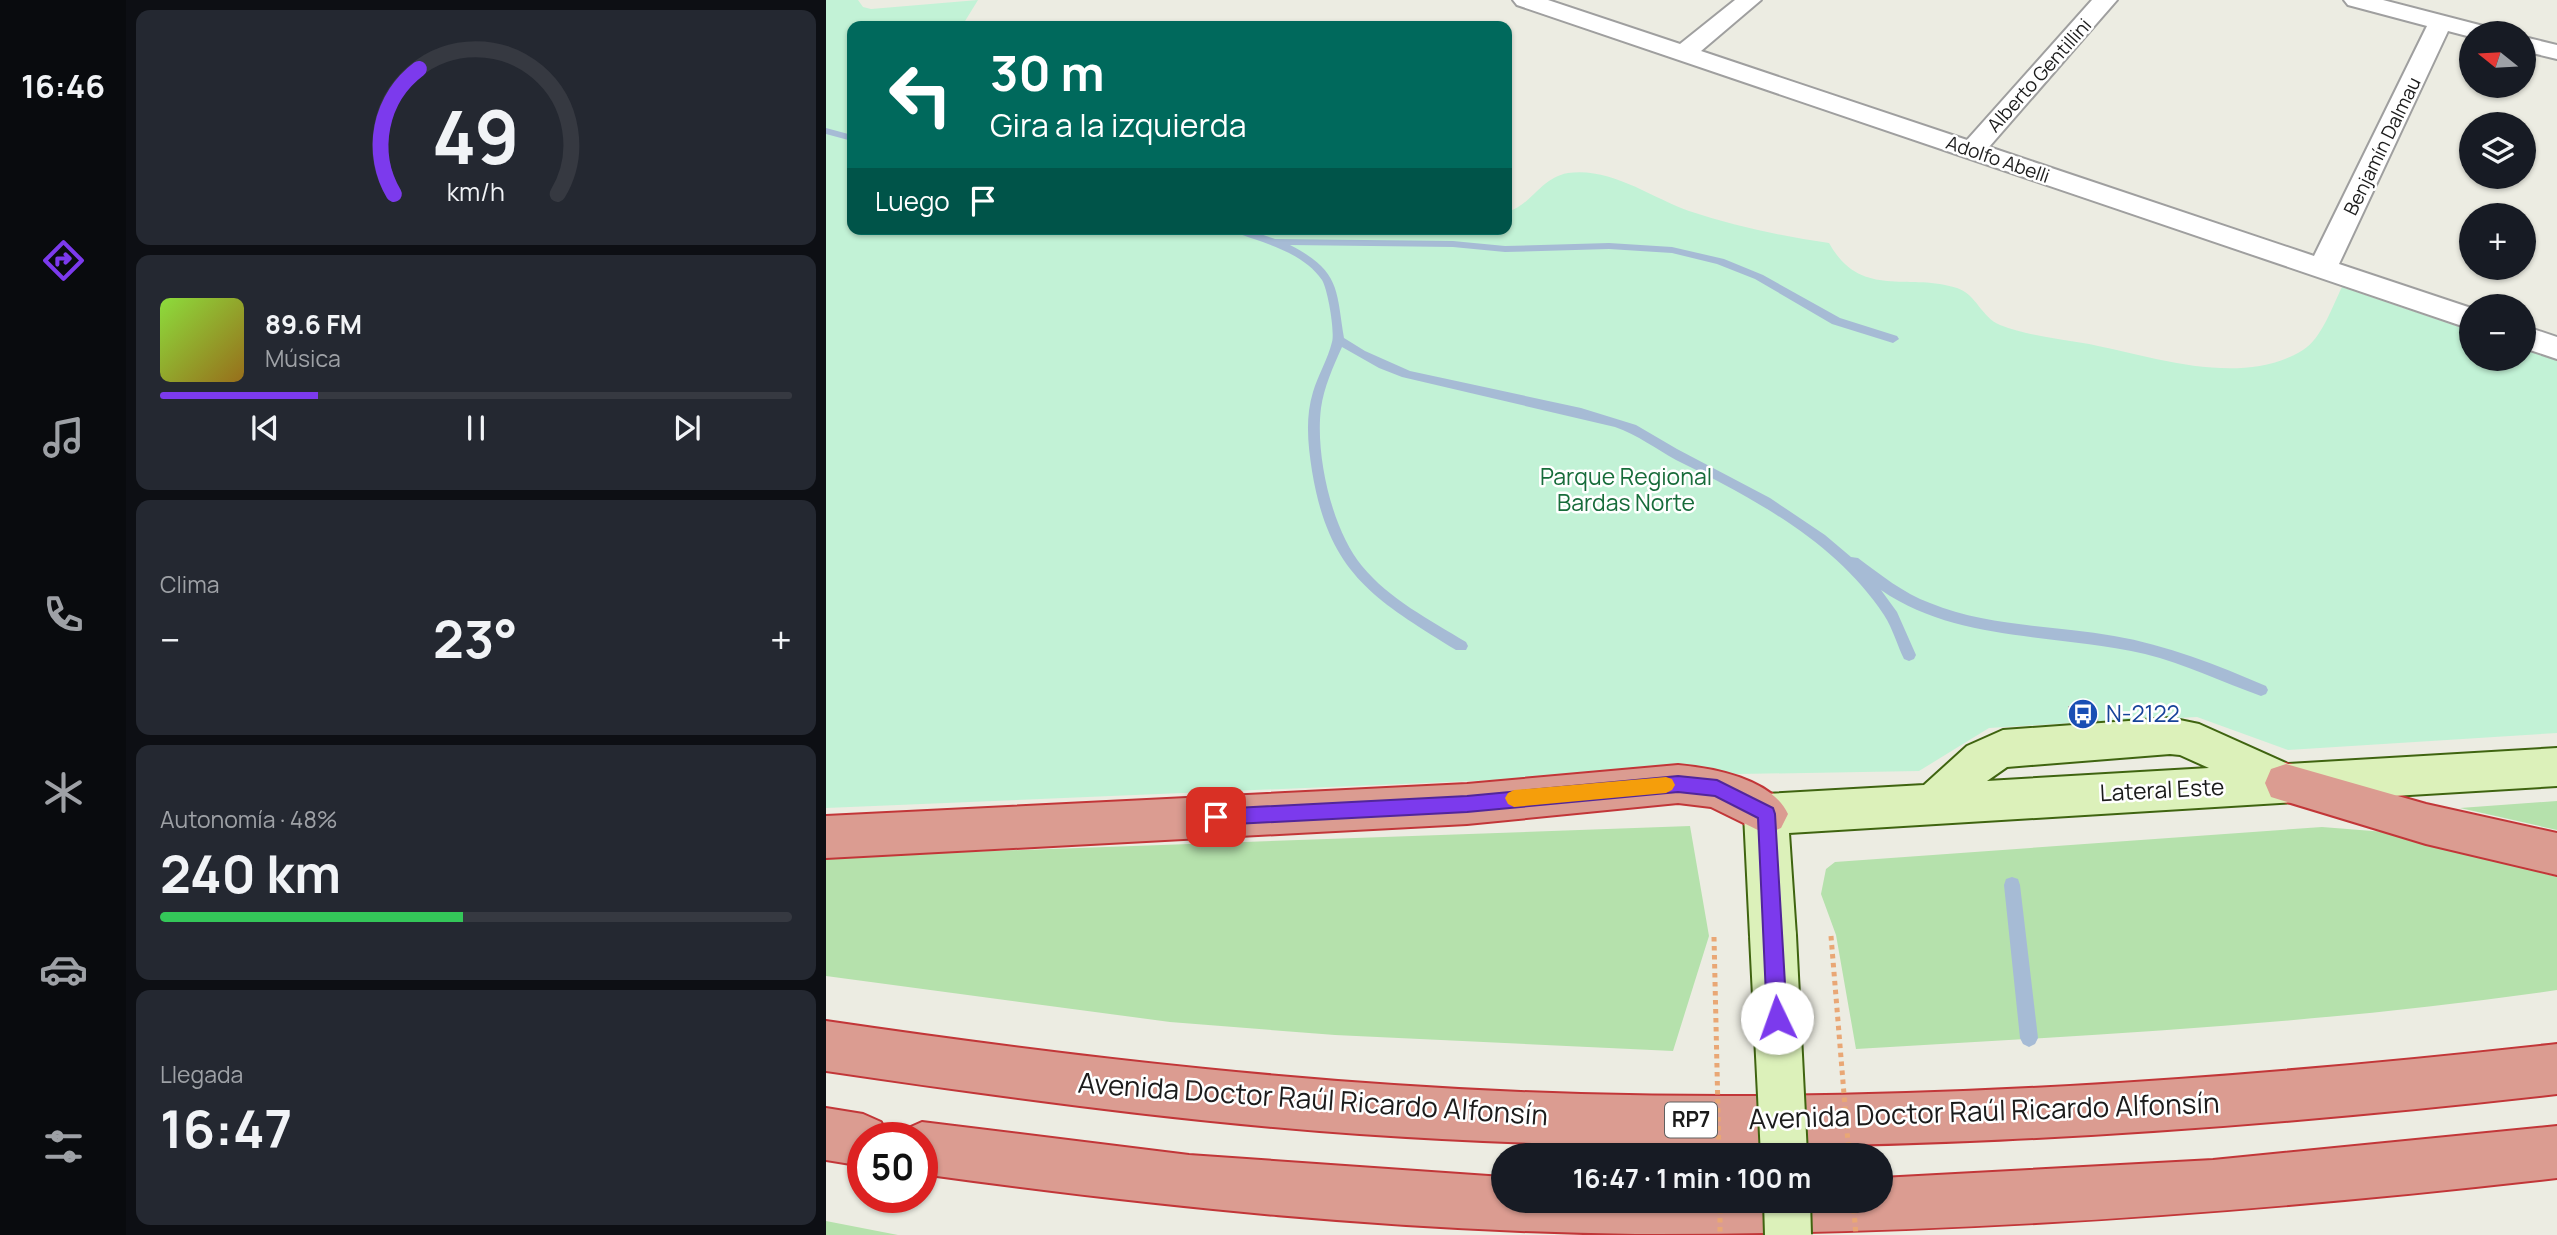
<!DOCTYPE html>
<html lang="es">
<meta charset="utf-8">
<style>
:root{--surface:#171b24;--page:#242831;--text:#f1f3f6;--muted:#9ea1a6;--line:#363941;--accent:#7c3aed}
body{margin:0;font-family:Manrope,sans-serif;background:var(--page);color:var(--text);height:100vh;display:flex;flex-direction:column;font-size:26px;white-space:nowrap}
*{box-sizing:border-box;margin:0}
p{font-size:23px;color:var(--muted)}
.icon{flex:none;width:38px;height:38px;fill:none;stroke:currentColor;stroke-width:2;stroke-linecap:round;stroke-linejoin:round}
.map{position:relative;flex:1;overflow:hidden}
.side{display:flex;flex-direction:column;gap:10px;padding:10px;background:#0d0f14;width:700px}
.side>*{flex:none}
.hud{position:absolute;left:21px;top:21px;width:665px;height:214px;border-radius:14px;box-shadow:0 2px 5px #0004;background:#00695c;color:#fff;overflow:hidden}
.needle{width:46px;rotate:288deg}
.controls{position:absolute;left:1633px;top:21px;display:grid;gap:14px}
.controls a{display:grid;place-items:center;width:77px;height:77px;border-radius:50%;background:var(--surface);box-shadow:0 2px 5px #0004;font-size:35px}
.speed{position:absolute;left:21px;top:1122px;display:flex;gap:14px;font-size:35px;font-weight:700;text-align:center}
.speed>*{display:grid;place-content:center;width:91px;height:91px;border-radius:50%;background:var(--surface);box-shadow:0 2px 5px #0004;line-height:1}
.speed .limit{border:10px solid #d22;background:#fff;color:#111}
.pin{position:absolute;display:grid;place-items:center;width:60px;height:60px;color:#fff;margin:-30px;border-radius:14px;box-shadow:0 4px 10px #0006}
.me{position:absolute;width:77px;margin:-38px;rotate:357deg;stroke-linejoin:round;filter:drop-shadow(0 0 5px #0008)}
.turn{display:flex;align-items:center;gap:24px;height:147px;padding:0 28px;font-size:32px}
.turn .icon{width:91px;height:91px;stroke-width:2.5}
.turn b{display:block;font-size:49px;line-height:60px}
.then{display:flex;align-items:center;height:66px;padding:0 28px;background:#0003;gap:14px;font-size:26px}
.big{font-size:52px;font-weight:700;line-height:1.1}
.side .widget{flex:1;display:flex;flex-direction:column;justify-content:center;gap:10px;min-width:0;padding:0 24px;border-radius:14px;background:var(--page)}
.side .dial{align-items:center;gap:0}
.dial svg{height:182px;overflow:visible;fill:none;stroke:var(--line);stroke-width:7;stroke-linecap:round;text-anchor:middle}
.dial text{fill:var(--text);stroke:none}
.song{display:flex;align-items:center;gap:21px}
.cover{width:84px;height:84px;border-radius:10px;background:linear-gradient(135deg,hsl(90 70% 55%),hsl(40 70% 35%))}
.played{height:7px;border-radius:4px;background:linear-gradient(90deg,var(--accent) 25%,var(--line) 25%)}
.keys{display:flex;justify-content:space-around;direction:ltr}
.heat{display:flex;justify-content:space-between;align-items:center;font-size:38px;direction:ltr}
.charge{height:10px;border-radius:5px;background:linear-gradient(90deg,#34c759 48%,var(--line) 0)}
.trip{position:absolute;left:665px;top:1143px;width:402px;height:70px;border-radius:35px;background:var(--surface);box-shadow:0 2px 5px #0004;font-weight:700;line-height:70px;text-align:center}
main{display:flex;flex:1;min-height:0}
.dock{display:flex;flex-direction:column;width:126px;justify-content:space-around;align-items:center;background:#090b0e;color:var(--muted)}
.dock .icon{width:49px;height:49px}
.dock .current{color:var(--accent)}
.dock b{font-size:32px;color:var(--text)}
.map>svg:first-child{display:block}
.grass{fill:#b5e1ac}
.park{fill:#c2f2d6}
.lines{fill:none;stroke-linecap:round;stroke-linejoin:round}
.stream{fill:#a6bbd5;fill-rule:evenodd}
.building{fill:#b0aea5}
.minor-casing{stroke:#9f9f9f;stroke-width:4}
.secondary-casing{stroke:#3f6410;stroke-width:4}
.motorway-casing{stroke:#c23638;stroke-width:4}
.minor{fill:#fff;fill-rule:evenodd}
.secondary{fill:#dcf1ba;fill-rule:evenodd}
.motorway{fill:#db9c91;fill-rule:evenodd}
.secondary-bridge-casing{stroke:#3f6410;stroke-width:50;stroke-linecap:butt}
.path-bridge{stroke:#e9a775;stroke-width:5;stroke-dasharray:4.5 4.5;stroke-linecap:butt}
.secondary-bridge{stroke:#dcf1ba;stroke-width:46}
.route{fill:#7c3aed;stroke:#51269a;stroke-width:2}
.slow{fill:#f59e0b}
.labels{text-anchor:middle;stroke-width:5;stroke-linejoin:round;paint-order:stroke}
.far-street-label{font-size:19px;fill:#1b1b1b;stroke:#fff}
.shield{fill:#fff;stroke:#5f5f5f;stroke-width:2}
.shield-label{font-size:21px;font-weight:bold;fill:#1b1b1b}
.park-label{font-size:23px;fill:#176c3a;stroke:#fff}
.transit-label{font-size:23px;fill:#164399;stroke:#fff;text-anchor:start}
.street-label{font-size:23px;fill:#1b1b1b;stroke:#fff}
.near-street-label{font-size:28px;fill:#1b1b1b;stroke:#fff}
</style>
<main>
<nav class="dock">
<b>16:46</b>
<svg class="icon current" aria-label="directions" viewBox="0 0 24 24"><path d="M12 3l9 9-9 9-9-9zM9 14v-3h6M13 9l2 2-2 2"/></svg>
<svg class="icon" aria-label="music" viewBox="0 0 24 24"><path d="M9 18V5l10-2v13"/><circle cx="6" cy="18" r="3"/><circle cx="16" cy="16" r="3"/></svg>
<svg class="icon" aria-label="phone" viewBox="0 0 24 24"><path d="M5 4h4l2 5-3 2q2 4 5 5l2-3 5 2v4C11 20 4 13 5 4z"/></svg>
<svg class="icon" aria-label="climate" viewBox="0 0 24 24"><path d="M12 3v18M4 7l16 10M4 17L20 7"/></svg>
<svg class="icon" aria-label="car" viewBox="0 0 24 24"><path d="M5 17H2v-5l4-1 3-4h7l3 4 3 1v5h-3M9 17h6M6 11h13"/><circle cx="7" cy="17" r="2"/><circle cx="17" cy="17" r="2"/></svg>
<svg class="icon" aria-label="filters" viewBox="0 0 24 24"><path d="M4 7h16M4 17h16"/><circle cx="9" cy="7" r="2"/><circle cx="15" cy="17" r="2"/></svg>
</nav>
<section class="side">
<div class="widget dial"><svg viewBox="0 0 100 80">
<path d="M14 69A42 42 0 1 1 86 69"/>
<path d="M14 69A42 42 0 0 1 25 14" stroke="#7c3aed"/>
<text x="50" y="56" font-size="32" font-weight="700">49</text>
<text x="50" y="72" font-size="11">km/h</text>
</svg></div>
<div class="widget">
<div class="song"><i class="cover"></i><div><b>89.6 FM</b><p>Música</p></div></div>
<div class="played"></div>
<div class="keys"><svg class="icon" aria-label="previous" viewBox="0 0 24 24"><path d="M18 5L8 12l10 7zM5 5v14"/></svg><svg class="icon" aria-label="pause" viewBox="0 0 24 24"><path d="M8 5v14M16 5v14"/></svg><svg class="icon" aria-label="next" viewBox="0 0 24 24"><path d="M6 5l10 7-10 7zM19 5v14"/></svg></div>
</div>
<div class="widget"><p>Clima</p>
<div class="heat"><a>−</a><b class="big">23°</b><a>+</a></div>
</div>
<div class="widget"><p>Autonomía · 48%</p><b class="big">240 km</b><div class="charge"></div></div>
<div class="widget"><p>Llegada</p><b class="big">16:47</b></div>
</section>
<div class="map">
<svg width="1731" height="1235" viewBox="0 0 1731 1235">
<rect width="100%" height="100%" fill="#ecece2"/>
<path class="grass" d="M1731,801V830L1634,808Z
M864,826L883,936L847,1051L509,1035L344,1022L0,976V857Z
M1496,827L1559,832L1731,877V990C1497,1024 1265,1035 1030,1049L1010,935L995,894L1000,869L1009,862Z
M0,1221L72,1235H0Z"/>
<path class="park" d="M0,0H32L37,7L45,9L152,0L136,26H26V229H681V212C706,205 714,178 742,173C785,167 824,197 863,211C908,226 955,236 1003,243C1035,300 1081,272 1131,288C1151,295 1155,317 1174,325C1202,336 1234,339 1263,344C1328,357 1415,388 1477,350C1496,338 1506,307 1516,287L1645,331V359H1698V349L1731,361V733L1462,750L1371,717L1273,722L1267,705L1242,706L1246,723L1163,728L1093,771L741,777L0,808Z"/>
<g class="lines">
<path class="stream" d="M0,128L26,135V141L0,134Z
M404,229H420L449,239L627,241L679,246L783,243L846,247L898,259L937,275L1014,318L1071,336L1073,339L1067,343L1006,324L929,279L891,264L846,253L783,249L679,252L627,247L464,245C514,271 510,288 518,338L539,351L584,371L755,408L810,425L851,449L944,498L999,535L1025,557L1032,558C1055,575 1077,593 1104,603C1162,627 1227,625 1288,636C1341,645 1391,665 1440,686L1442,690L1440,694L1435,696C1396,682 1359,664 1319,654C1231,633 1132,643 1055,590L1071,612L1090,655L1088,659L1083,661L1078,659C1071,645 1067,629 1058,615C1010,542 927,498 850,460C830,449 812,435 789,427L576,377L553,368L516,347C507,367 498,387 495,408C489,455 506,530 536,566C563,599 604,620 640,642L642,646L640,650H630C548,599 503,574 486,471C482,445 479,418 487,392C492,375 502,359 506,342C509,332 502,290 496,280C481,258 452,247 428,239C420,236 411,234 404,229Z
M1186,877L1192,879L1194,885L1212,1038L1209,1044L1203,1047L1197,1044L1194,1038L1178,885L1180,879Z"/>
</g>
<path class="building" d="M1267,705L1273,722L1246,723L1242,706Z"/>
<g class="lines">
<g class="minor-casing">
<path id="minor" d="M687,0H722L854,44L909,0H935L875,51L1141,140L1266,0H1291L1163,147L1488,256L1601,26L1522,5L1518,0H1557L1665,28L1669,33H1645V37L1622,31L1513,264L1645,308V329L691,5Z
M1698,37L1731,45V59L1698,51Z
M1698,326L1731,337V359L1698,348Z"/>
</g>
<g class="secondary-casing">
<path id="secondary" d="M1344,718L1373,724L1462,764L1731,748V786L963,833L970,936L963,952L947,959L931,952L924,936L918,814L925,800L940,794L1098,785L1141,746L1177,730ZM1344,754L1354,755L1383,768L1161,781L1181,767Z"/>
</g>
<g class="motorway-casing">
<path id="motorway" d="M1460,764L1600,804L1731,833V875L1600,844L1445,797L1439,783L1445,769Z
M852,765C887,768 946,779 962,814L955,828L940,834L885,807L852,803L641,824L0,858V816L641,784Z
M0,1021C251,1058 502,1087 755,1094C1082,1103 1407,1080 1731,1044V1094C1360,1136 989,1159 616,1139C409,1129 204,1101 0,1071Z
M0,1108L37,1114L55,1122L62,1138H37V1166L0,1160Z
M96,1122L363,1155L677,1177V1200H1055V1178L1387,1160L1731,1126V1178C1425,1213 1118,1235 810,1234C571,1231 333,1207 96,1174V1138H74L78,1130Z"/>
</g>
<use href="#minor" class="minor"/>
<use href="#secondary" class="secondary"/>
<use href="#motorway" class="motorway"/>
<g class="secondary-bridge-casing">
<path id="secondary-bridge" d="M947,936L958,1155
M961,1200L962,1235"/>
</g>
<path class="path-bridge" d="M1005,936L1023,1155
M888,937L893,1155
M894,1200V1235
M1027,1200L1030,1235"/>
<use href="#secondary-bridge" class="secondary-bridge"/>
</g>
<path class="route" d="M852,776L891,780L947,808L949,814L961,1018L958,1025L951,1028L944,1025L941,1018L932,818L889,796L852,792L641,812L390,825L384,823L381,817L384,811L390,809L641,796Z"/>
<path class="slow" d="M840,777L846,779L849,785L846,790L840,793L688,807L682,804L679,798L682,793L688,790Z"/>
<defs>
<g id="bus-disc" transform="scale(1.575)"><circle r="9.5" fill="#1a4fb4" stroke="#fff"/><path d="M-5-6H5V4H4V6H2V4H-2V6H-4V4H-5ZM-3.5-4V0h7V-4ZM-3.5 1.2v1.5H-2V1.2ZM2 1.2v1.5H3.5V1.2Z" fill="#fff"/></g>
</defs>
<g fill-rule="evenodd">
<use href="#bus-disc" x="1257" y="714"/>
</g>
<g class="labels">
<g class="far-street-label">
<text transform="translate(1213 75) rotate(-48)" y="7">Alberto Gentillini</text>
<text transform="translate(1556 146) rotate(-64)" y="7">Benjamín Dalmau</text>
<text transform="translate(1172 159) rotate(19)" y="7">Adolfo Abelli</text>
</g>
<rect class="shield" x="839" y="1102.5" width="52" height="35" rx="5"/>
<g class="shield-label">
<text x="865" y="1127">RP7</text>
</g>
<g class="park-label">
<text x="800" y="485">Parque Regional<tspan x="800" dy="26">Bardas Norte</tspan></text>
</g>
<g class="transit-label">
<text x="1280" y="722">N-2122</text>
</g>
<g class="street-label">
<text transform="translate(1336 790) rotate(-3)" y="8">Lateral Este</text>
</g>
<g class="near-street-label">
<text transform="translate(487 1099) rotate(4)" y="10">Avenida Doctor Raúl Ricardo Alfonsín</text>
<text transform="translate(1158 1111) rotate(-2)" y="10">Avenida Doctor Raúl Ricardo Alfonsín</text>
</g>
</g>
</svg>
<div class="controls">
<a><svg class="needle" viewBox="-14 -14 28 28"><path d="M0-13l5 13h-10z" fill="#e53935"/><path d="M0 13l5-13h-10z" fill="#9ea1a6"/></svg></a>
<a><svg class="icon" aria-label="layers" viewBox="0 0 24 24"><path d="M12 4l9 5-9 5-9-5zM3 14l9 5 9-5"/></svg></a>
<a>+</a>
<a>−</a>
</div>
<div class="speed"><div class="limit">50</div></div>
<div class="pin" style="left:390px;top:817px;background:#d93025"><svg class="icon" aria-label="arrive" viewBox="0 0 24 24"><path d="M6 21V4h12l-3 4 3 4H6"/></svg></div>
<svg class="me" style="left:951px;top:1018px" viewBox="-20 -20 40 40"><circle r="19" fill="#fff"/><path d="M0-13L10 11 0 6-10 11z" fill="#7c3aed"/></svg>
<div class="trip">16:47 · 1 min · 100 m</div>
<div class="hud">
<div class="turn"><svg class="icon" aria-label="left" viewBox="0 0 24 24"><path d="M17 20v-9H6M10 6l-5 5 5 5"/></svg><div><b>30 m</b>Gira a la izquierda</div></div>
<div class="then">Luego<svg class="icon" aria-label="arrive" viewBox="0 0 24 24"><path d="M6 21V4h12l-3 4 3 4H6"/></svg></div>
</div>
</div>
</main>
